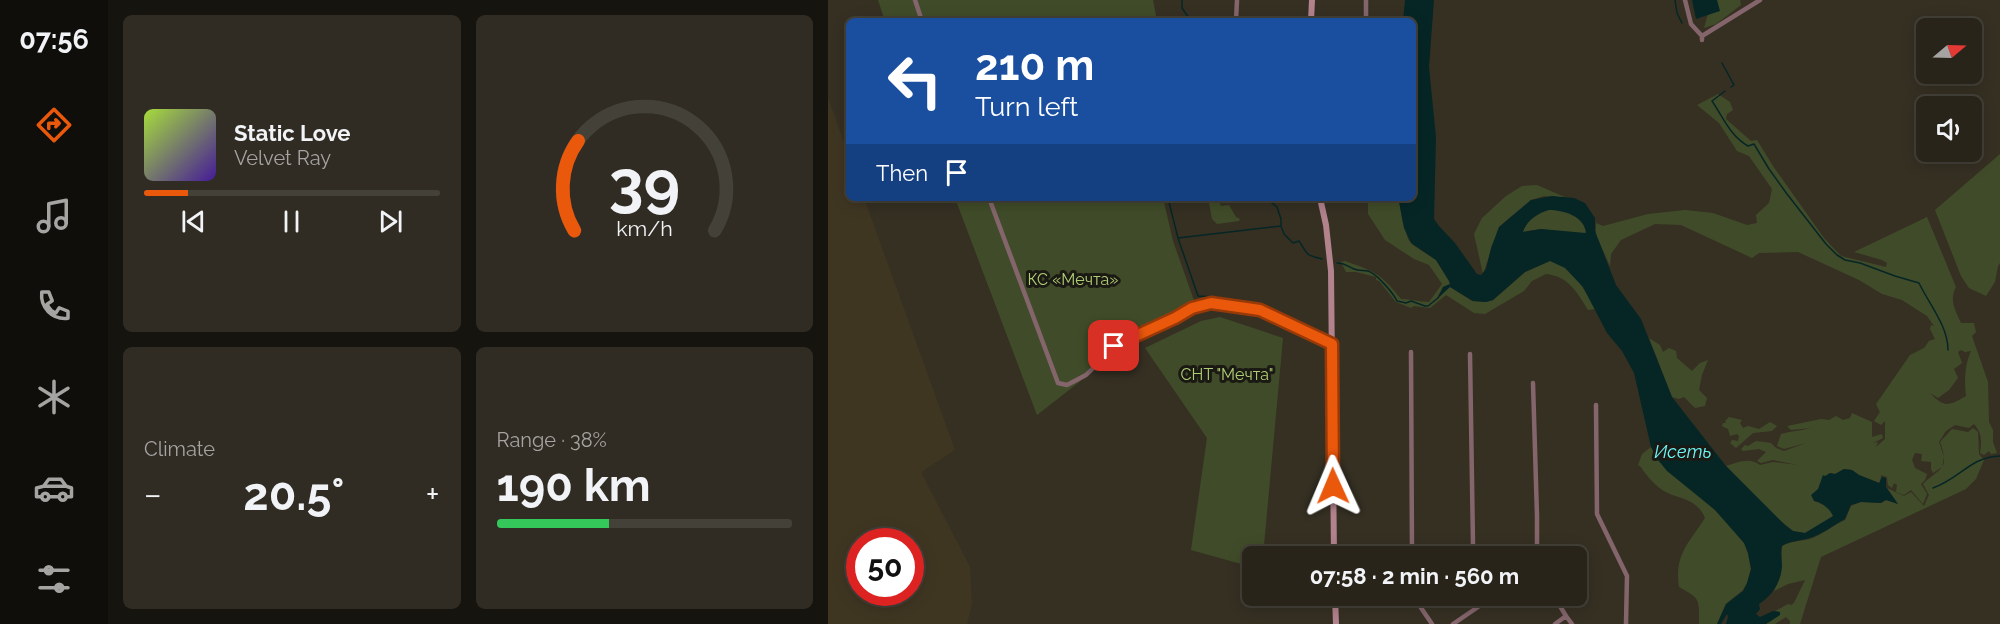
<!DOCTYPE html>
<meta charset="utf-8">
<style>
:root{--surface:#28241a;--page:#302c23;--text:#f1f3f6;--muted:#a5a4a2;--line:#444139;--accent:#ea580c}
body{margin:0;font-family:Raleway,sans-serif;background:var(--page);color:var(--text);height:100vh;display:flex;flex-direction:column;font-size:22px;white-space:nowrap}
*{box-sizing:border-box;margin:0}
p{font-size:20px;color:var(--muted)}
.icon{flex:none;width:33px;height:33px;fill:none;stroke:currentColor;stroke-width:2;stroke-linecap:round;stroke-linejoin:round}
.map{position:relative;flex:1;overflow:hidden}
.drawer{display:flex;flex-direction:column;gap:15px;padding:15px;background:#16140e;width:720px}
.drawer>*{flex:none}
.banner{position:absolute;left:18px;top:18px;width:570px;height:183px;border-radius:9px;box-shadow:0 3px 15px #0003,0 0 0 2px var(--line);background:#1a4fa0;color:#fff;overflow:hidden}
.needle{width:39px;rotate:71deg}
.tools{position:absolute;left:1088px;top:18px;display:grid;gap:12px}
.tools a{display:grid;place-items:center;width:66px;height:66px;border-radius:9px;background:var(--surface);box-shadow:0 3px 15px #0003,0 0 0 2px var(--line);font-size:30px}
.speed{position:absolute;left:18px;top:528px;display:flex;gap:12px;font-size:30px;font-weight:700;text-align:center}
.speed>*{display:grid;place-content:center;width:78px;height:78px;border-radius:50%;background:var(--surface);box-shadow:0 3px 15px #0003,0 0 0 2px var(--line);line-height:1}
.speed .limit{border:9px solid #d22;background:#fff;color:#111}
.pin{position:absolute;display:grid;place-items:center;width:51px;height:51px;color:#fff;margin:-26px;border-radius:12px;box-shadow:0 3px 9px #0006}
.me{position:absolute;width:66px;margin:-33px;rotate:359deg;stroke-linejoin:round;filter:drop-shadow(0 0 4px #0008)}
.turn{display:flex;align-items:center;gap:21px;height:126px;padding:0 30px;font-size:27px}
.turn .icon{width:78px;height:78px;stroke-width:2.5}
.turn b{display:block;font-size:42px;line-height:51px}
.then{display:flex;align-items:center;height:57px;padding:0 30px;background:#0003;gap:12px;font-size:22px}
.big{font-size:45px;font-weight:700;line-height:1.1}
.drawer .card{flex:1;display:flex;flex-direction:column;justify-content:center;gap:9px;min-width:0;padding:0 21px;border-radius:9px;background:var(--page)}
.drawer .dial{align-items:center;gap:0}
.dial svg{height:156px;overflow:visible;fill:none;stroke:var(--line);stroke-width:7;stroke-linecap:round;text-anchor:middle}
.dial text{fill:var(--text);stroke:none}
.song{display:flex;align-items:center;gap:18px}
.cover{width:72px;height:72px;border-radius:9px;background:linear-gradient(135deg,hsl(80 70% 55%),hsl(260 70% 35%))}
.played{height:6px;border-radius:3px;background:linear-gradient(90deg,var(--accent) 15%,var(--line) 15%)}
.keys{display:flex;justify-content:space-around;direction:ltr}
.heat{display:flex;justify-content:space-between;align-items:center;font-size:33px;direction:ltr}
.charge{height:9px;border-radius:4px;background:linear-gradient(90deg,#34c759 38%,var(--line) 0)}
.drawer .tiles{flex:1;display:grid;gap:15px;grid-template-columns:repeat(2,1fr)}
.trip{position:absolute;left:414px;top:546px;width:345px;height:60px;border-radius:9px;background:var(--surface);box-shadow:0 3px 15px #0003,0 0 0 2px var(--line);font-weight:700;line-height:60px;text-align:center}
main{display:flex;flex:1;min-height:0}
.menu{display:flex;flex-direction:column;width:108px;justify-content:space-around;align-items:center;background:#100e0a;color:var(--muted)}
.menu .icon{width:42px;height:42px}
.menu .current{color:var(--accent)}
.menu b{font-size:27px;color:var(--text)}
.map>svg:first-child{display:block}
.built{fill:#3f3622;fill-rule:evenodd}
.green{fill:#404c29;fill-rule:evenodd}
.water{fill:#062626;fill-rule:evenodd}
.lines{fill:none;stroke-linecap:round;stroke-linejoin:round}
.stream{stroke:#062626;stroke-width:1.5}
.minor{stroke:#84656c;stroke-width:4.5}
.secondary{stroke:#b2828d;stroke-width:6}
.route-casing{stroke:#983908;stroke-width:15}
.route{stroke:#ea580c;stroke-width:10}
.labels{text-anchor:middle;stroke-width:6;stroke-linejoin:round;paint-order:stroke}
.park-label{font-size:16px;fill:#afcd73;stroke:#1b1913}
.water-label{font-size:18px;font-style:italic;fill:#6cf7f9;stroke:#1b1913}
</style>
<main>
<nav class="menu">
<b>07:56</b>
<svg class="icon current" aria-label="directions" viewBox="0 0 24 24"><path d="M12 3l9 9-9 9-9-9zM9 14v-3h6M13 9l2 2-2 2"/></svg>
<svg class="icon" aria-label="music" viewBox="0 0 24 24"><path d="M9 18V5l10-2v13"/><circle cx="6" cy="18" r="3"/><circle cx="16" cy="16" r="3"/></svg>
<svg class="icon" aria-label="phone" viewBox="0 0 24 24"><path d="M5 4h4l2 5-3 2q2 4 5 5l2-3 5 2v4C11 20 4 13 5 4z"/></svg>
<svg class="icon" aria-label="climate" viewBox="0 0 24 24"><path d="M12 3v18M4 7l16 10M4 17L20 7"/></svg>
<svg class="icon" aria-label="car" viewBox="0 0 24 24"><path d="M5 17H2v-5l4-1 3-4h7l3 4 3 1v5h-3M9 17h6M6 11h13"/><circle cx="7" cy="17" r="2"/><circle cx="17" cy="17" r="2"/></svg>
<svg class="icon" aria-label="filters" viewBox="0 0 24 24"><path d="M4 7h16M4 17h16"/><circle cx="9" cy="7" r="2"/><circle cx="15" cy="17" r="2"/></svg>
</nav>
<section class="drawer">
<div class="tiles">
<div class="card">
<div class="song"><i class="cover"></i><div><b>Static Love</b><p>Velvet Ray</p></div></div>
<div class="played"></div>
<div class="keys"><svg class="icon" aria-label="previous" viewBox="0 0 24 24"><path d="M18 5L8 12l10 7zM5 5v14"/></svg><svg class="icon" aria-label="pause" viewBox="0 0 24 24"><path d="M8 5v14M16 5v14"/></svg><svg class="icon" aria-label="next" viewBox="0 0 24 24"><path d="M6 5l10 7-10 7zM19 5v14"/></svg></div>
</div>
<div class="card dial"><svg viewBox="0 0 100 80">
<path d="M14 69A42 42 0 1 1 86 69"/>
<path d="M14 69A42 42 0 0 1 16 23" stroke="#ea580c"/>
<text x="50" y="56" font-size="32" font-weight="700">39</text>
<text x="50" y="72" font-size="11">km/h</text>
</svg></div>
<div class="card"><p>Climate</p>
<div class="heat"><a>−</a><b class="big">20.5°</b><a>+</a></div>
</div>
<div class="card"><p>Range · 38%</p><b class="big">190 km</b><div class="charge"></div></div>
</div>
</section>
<div class="map">
<svg width="1172" height="624" viewBox="0 0 1172 624">
<rect width="100%" height="100%" fill="#363023"/>
<path class="built" d="M0,98L21,156V198H36L127,450L96,470L94,474L142,567L144,604L139,624H0ZM32,542H82V592H32Z"/>
<path class="green" d="M50,0H325L329,21H57Z
M884,0H912L913,5L888,24L876,28Z
M890,94L902,102L905,110L899,114L898,119L923,141L929,140L945,166L996,238L1013,256L1058,267L1059,263L1054,260L1026,252L1099,217L1128,287C1121,300 1127,310 1133,323H1146L1148,332L1144,336L1160,382L1161,422L1165,430V442L1169,453L1163,454L1161,451L1156,455L1152,453C1154,441 1154,433 1146,424L1141,428L1127,425L1118,431L1111,442L1116,457L1114,467L1105,473L1103,469V462L1093,461L1094,454L1087,453L1084,460L1087,468L1099,474L1097,480L1093,484L1099,494L1095,504L1083,490L1076,495L1068,492L1069,485L1066,483L1064,488L1060,485L1059,477L1053,475L1052,483L1031,475L1024,470L1016,469L1007,474L1002,473L993,482L986,501C994,503 1002,509 1006,516L977,533L965,531L949,518L898,466C911,462 921,457 932,465L945,462L970,465L945,460L933,463L929,461L938,452L931,449L915,451L913,449L917,445L920,446L928,441L943,443L948,448L956,451L978,443L956,449L949,446L953,434C966,430 980,431 991,424L983,428L963,430L959,426L993,419L1001,420L1008,416L1015,420L1022,418L1024,413L1044,422V437L1054,434L1055,438L1045,443L1050,442L1048,447L1057,439V421L1053,425L1046,421L1052,412L1048,404L1082,355L1096,348L1101,341L1107,339L1102,329L1103,325L1106,326L1099,316L1074,300L1054,294L1031,280L970,252L931,253L924,258L853,225L827,224L793,240L783,254L782,266L768,235V223L775,226L820,214L857,210L885,213L919,225L929,223L928,215L941,203L944,189L921,156L909,151L891,123L869,105ZM1133,350L1137,352L1143,351C1137,364 1136,381 1138,396C1121,406 1116,408 1102,393L1110,398L1121,390L1130,378L1126,369L1134,363L1130,352Z
M1172,154V263L1170,266L1167,282L1158,296L1141,288L1133,276L1107,210Z
M709,185L739,198L716,196L703,200L679,220L671,227L655,274L646,234L654,218L678,196L694,186Z
M127,198H335L345,241L369,309L293,345L259,376L209,415Z
M380,198H389L393,206L401,205L408,217L412,219L411,221L389,224L384,219Z
M540,198H571L574,219L580,239L585,245L608,260L621,281L622,284L615,287L609,298H611L618,289L622,287L644,301L658,302L665,300L697,272L722,261C745,265 757,291 767,309L760,310C749,292 740,276 718,274L704,281L696,291L657,314L646,313L618,295L602,308L586,306L583,308L568,302L551,281L548,280V277L528,272H518L513,262L517,261C548,272 552,273 573,299C583,299 590,302 601,302L614,284L601,265L586,259L557,240L540,214Z
M718,210C733,208 755,215 758,232L756,234L713,229L695,232C697,222 709,214 718,210Z
M392,317L455,338L435,556H424V567L363,550L379,438L317,348L373,321Z
M821,338L832,345L835,352L841,348L848,351L849,358L864,371L872,363L880,360L874,375L871,390L879,398L877,406L867,408L856,397L851,399L844,397Z
M901,417L914,420L912,423L915,428L920,426L931,429L942,422L949,426L944,431L925,433L908,448L902,443L904,440L910,441L911,436L909,434L902,436L900,429L894,426L895,423H898L897,421Z
M1145,428L1150,432L1151,454L1156,460L1148,479L1138,489L993,557L972,624H962V621L958,617L947,624H938L950,616L952,612L947,611L960,604L963,605L966,603L977,580L960,584L946,591L953,574L954,546C962,541 973,541 982,539C994,535 1005,525 1017,520L1023,506L1033,502L1053,503L1058,500L1070,504L1059,488L1076,496L1083,492L1096,506L1101,495L1095,484C1113,467 1122,470 1112,442L1124,429L1140,432Z
M823,447L830,460L887,510L906,531L916,543L920,553L923,569L919,583L915,590L898,604L889,624H871C871,599 873,599 851,587C846,555 861,543 877,518C868,496 848,500 833,489C826,484 817,474 813,467L810,465L814,454Z"/>
<path class="water" d="M577,0H606L601,67L608,137L606,219L611,226L627,243L649,274L653,275L658,269L663,248L671,227L703,200L724,196L746,198L757,203L767,218V231L788,285L813,319L844,397L898,466L957,525L965,531L977,533L1005,516C1002,509 994,502 986,501L983,495L990,489L995,475L997,476L1002,473L1007,474L1016,469L1024,470L1031,475L1051,483L1054,477L1058,478V487L1070,504L1058,500L1053,503L1033,502L1023,505L1017,519C1006,525 993,535 982,538C973,541 962,541 954,546C952,553 954,559 954,566C953,582 944,596 931,604L932,609L928,614L932,617L945,611L952,612V615L938,624H898L900,617L899,614L893,624H889L898,604L915,591L919,583L923,569L920,553L916,543L887,510L839,471L830,460L823,447L806,373L794,351L779,333L755,287L737,268L722,261L697,272L665,300L658,302L645,301L622,287L609,299L615,287L622,284L621,281L608,260L583,243L576,228L571,202V198H585V21H575ZM721,210C735,210 757,216 758,233L713,229L695,232C698,221 710,213 721,210Z
M864,0H889L892,11L868,19Z"/>
<g class="lines">
<path class="stream" d="M354,0V8L363,21
M847,0L849,13L854,23
M894,63L906,85L903,87
M897,91L884,101C895,117 902,136 920,146L926,144L941,169L959,194L998,244L1009,255L1017,260L1032,263L1067,276L1091,283C1101,304 1120,326 1120,350
M340,198L350,238
M438,198L449,207L453,219V226L456,234L465,243L471,241C481,256 476,254 494,259
M509,263C517,263 519,266 526,269C531,271 536,270 540,271C548,273 566,294 569,301L578,303L583,301L597,306H600L610,298
M390,297L370,296L350,238L453,226
M1105,488C1133,478 1142,457 1172,456"/>
<path class="minor" d="M87,0L94,21
M857,0L863,24L874,36
M408,21L409,0
M538,21V0
M874,40V36L932,0
M161,198L230,383L239,385L258,375L287,347L364,308L383,303L431,310L503,344
M583,352L584,556
M642,354L645,545L649,556
M705,383L709,516V556
M768,405L769,514L799,576L798,624
M606,556H624
M585,596L604,624
M726,596L738,616
M625,624L666,596
M727,624L738,616L744,624"/>
<path class="secondary" d="M483,21L484,0
M492,198L498,225L503,271L506,556
M507,596L508,624"/>
</g>
<g class="lines">
<g class="route-casing">
<path id="route" d="M286,346L347,318L364,308L383,303L432,310L504,344L505,486"/>
</g>
<use href="#route" class="route"/>
</g>
<g class="labels">
<g class="park-label">
<text x="245" y="285">КС «Мечта»</text>
<text x="399" y="380">СНТ "Мечта"</text>
</g>
<g class="water-label">
<text x="855" y="458">Исеть</text>
</g>
</g>
</svg>
<div class="tools">
<a><svg class="needle" viewBox="-14 -14 28 28"><path d="M0-13l5 13h-10z" fill="#e53935"/><path d="M0 13l5-13h-10z" fill="#a5a4a2"/></svg></a>
<a><svg class="icon" aria-label="sound" viewBox="0 0 24 24"><path d="M4 9h4l5-4v14l-5-4H4zM17 9q2 3 0 6"/></svg></a>
</div>
<div class="speed"><div class="limit">50</div></div>
<div class="pin" style="left:286px;top:346px;background:#d93025"><svg class="icon" aria-label="arrive" viewBox="0 0 24 24"><path d="M6 21V4h12l-3 4 3 4H6"/></svg></div>
<svg class="me" style="left:505px;top:486px" viewBox="-20 -20 40 40"><path d="M0-17L14 15 0 8-14 15z" fill="#ea580c" stroke="#fff" stroke-width="4"/></svg>
<div class="trip">07:58 · 2 min · 560 m</div>
<div class="banner">
<div class="turn"><svg class="icon" aria-label="left" viewBox="0 0 24 24"><path d="M17 20v-9H6M10 6l-5 5 5 5"/></svg><div><b>210 m</b>Turn left</div></div>
<div class="then">Then<svg class="icon" aria-label="arrive" viewBox="0 0 24 24"><path d="M6 21V4h12l-3 4 3 4H6"/></svg></div>
</div>
</div>
</main>
